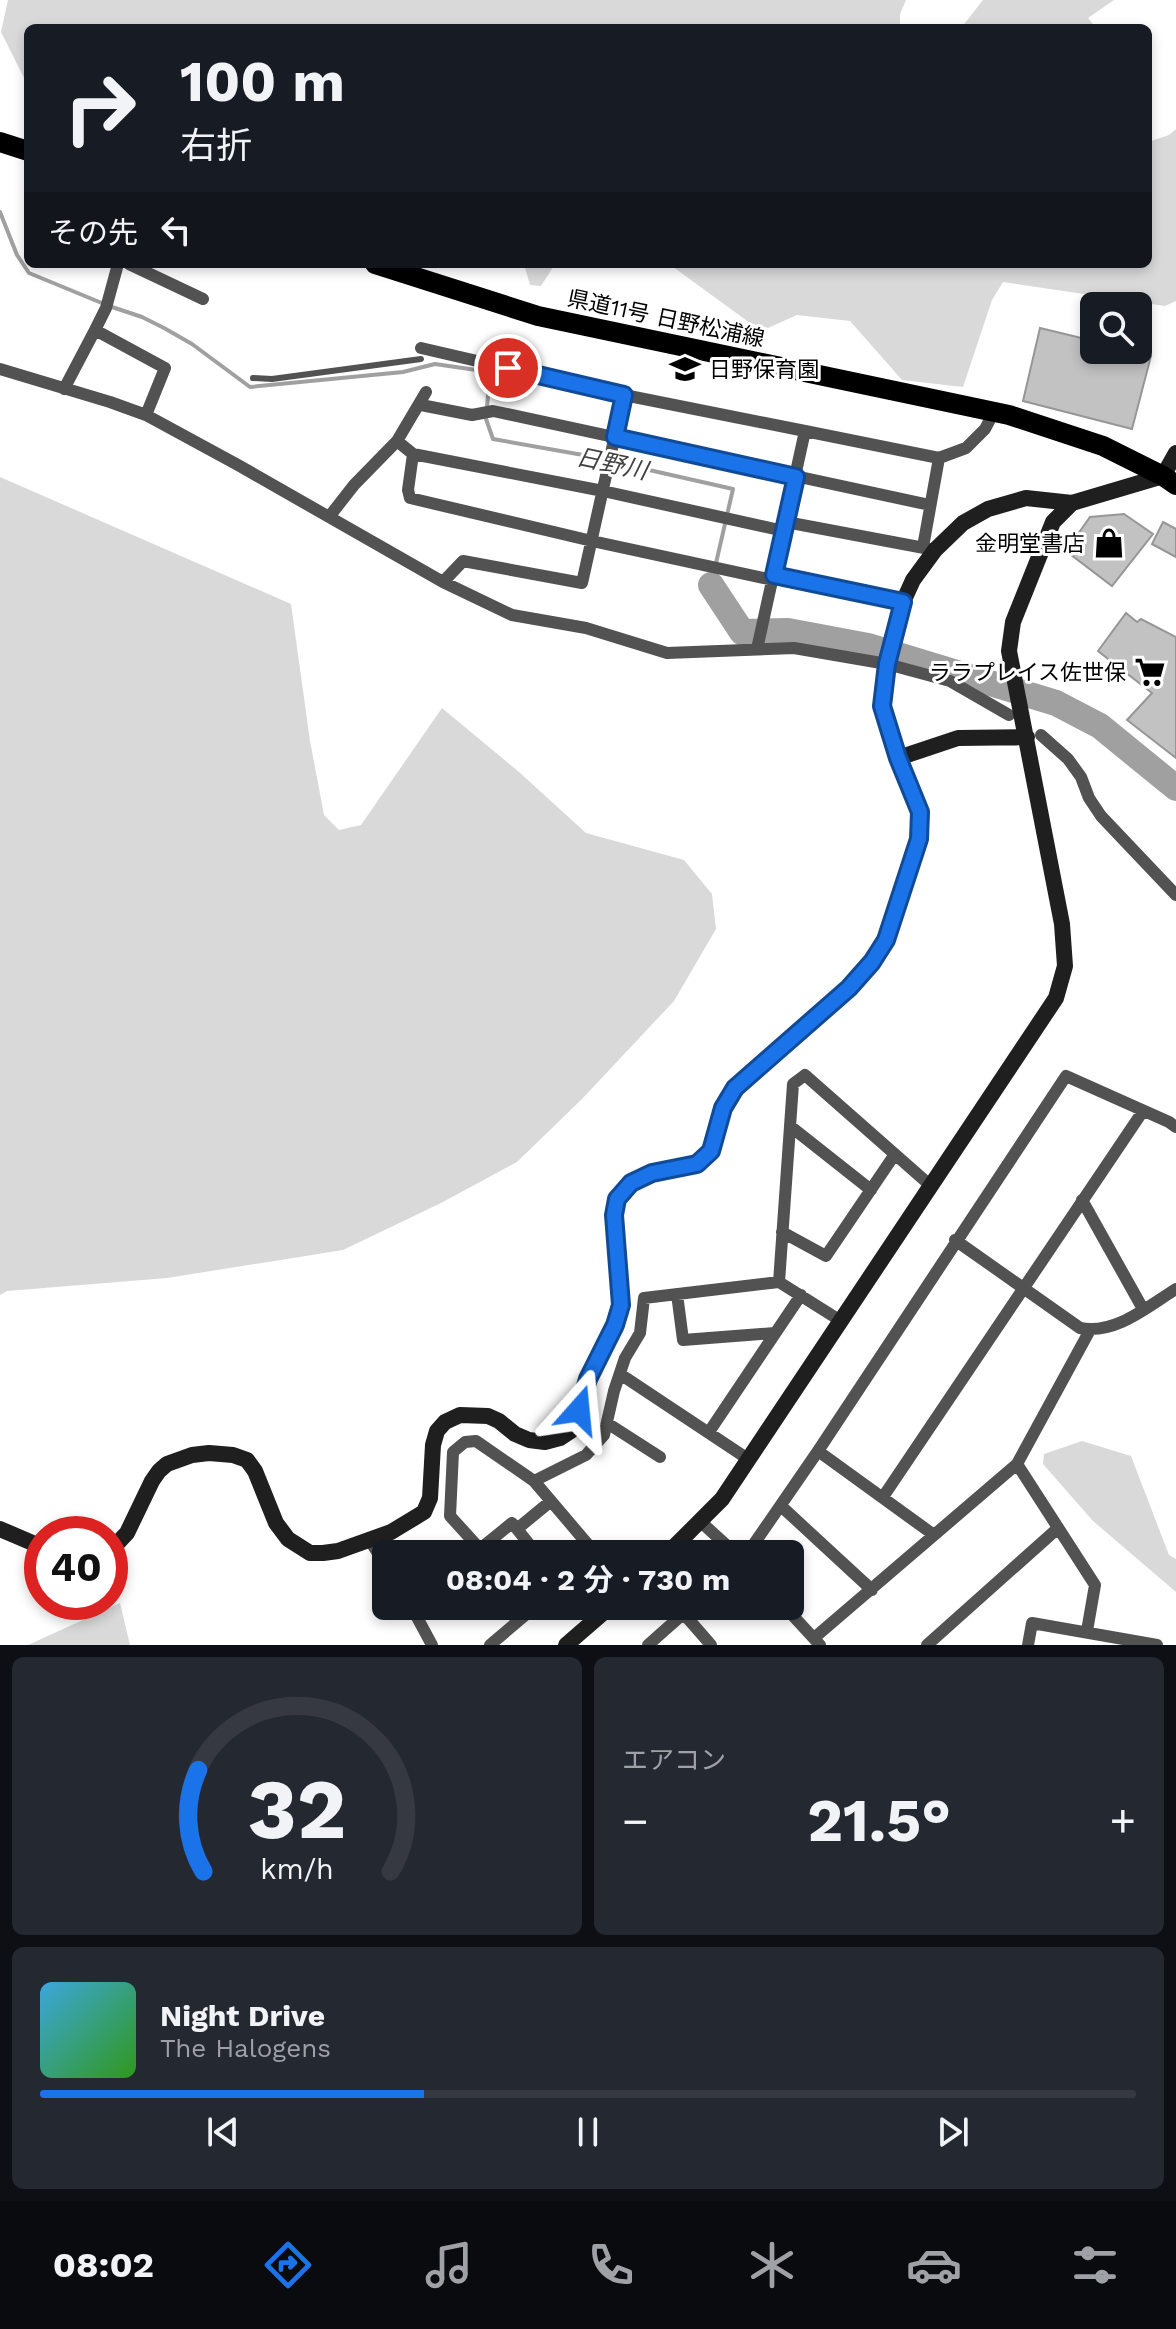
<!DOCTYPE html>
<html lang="ja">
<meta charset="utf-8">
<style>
:root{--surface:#171b24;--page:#242831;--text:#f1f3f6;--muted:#9ea1a6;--line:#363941;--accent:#1a73e8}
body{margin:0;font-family:"Work Sans","Noto Sans JP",sans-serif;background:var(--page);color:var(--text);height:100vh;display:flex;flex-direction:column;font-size:30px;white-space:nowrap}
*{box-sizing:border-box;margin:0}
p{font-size:26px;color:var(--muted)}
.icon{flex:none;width:44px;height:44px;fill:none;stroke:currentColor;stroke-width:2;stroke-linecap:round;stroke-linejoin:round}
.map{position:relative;height:1645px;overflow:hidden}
.drawer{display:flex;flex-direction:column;gap:12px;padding:12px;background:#0d0f14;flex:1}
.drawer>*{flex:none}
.hud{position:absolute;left:24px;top:24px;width:1128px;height:244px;border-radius:12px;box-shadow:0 4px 12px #0003;background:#171b24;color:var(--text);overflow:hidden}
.controls{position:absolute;left:1080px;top:292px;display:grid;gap:16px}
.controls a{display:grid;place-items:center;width:72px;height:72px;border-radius:12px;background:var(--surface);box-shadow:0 4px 12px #0003;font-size:40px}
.speed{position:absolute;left:24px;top:1516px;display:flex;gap:16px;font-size:40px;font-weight:700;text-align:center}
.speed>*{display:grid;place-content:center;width:104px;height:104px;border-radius:50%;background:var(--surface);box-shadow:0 4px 12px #0003;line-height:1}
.speed .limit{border:12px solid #d22;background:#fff;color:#111}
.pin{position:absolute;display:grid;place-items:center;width:68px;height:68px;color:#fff;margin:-34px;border:4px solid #fff;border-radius:50%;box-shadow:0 2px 8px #0007}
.me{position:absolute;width:88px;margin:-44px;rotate:18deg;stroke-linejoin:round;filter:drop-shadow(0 0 6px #0008)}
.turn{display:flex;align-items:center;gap:28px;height:168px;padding:0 24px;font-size:36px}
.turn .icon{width:104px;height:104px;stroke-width:2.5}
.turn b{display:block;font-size:56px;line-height:68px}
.then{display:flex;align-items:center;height:76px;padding:0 24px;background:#0003;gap:16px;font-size:30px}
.big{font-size:60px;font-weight:700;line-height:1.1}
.drawer .tile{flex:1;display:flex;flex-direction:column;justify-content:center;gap:12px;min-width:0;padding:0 28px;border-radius:12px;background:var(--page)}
.drawer .dial{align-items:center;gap:0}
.dial svg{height:208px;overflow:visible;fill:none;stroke:var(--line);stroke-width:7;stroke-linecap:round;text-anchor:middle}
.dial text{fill:var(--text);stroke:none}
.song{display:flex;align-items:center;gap:24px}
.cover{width:96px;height:96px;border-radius:12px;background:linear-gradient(135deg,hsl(200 70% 55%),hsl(110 70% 35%))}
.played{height:8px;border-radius:4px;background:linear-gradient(90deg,var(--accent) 35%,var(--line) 35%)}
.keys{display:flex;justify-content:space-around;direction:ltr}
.heat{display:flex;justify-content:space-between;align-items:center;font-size:44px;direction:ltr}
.drawer .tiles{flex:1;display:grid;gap:12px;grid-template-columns:1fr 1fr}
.tile:last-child{grid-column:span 2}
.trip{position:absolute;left:372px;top:1540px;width:432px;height:80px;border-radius:12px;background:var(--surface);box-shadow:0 4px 12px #0003;font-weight:700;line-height:80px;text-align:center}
.menu{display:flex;height:128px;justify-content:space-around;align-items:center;background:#090b0e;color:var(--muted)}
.menu .icon{width:56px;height:56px}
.menu .active{color:var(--accent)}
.menu b{font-size:36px;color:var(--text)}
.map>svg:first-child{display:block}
.green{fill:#d9d9d9}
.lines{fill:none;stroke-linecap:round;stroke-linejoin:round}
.stream{stroke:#a0a0a0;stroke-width:4}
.river{stroke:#a0a0a0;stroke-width:26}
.building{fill:#c2c2c2;stroke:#969696;stroke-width:2}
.lane{stroke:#525252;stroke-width:6}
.street{stroke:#525252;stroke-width:12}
.secondary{stroke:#1f1f1f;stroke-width:16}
.primary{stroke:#000;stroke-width:20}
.route-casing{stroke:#114b97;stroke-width:20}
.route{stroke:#1a73e8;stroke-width:14}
.labels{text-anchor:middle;stroke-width:6;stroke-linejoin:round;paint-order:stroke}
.street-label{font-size:22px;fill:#000;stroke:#fff}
.poi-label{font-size:22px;fill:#000;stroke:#fff;text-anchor:end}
.water-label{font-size:24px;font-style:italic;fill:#414141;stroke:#fff}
</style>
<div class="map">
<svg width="1176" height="1645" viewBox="0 0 1176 1645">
<rect width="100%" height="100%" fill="#fff"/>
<path class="green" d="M8,0H906L900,14V28H28V79L24,78L1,32Z
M983,0H1114L1088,18L1096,28H961Z
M1176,129V301L1165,306L1003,282L992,300L963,387L902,380L850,321L797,315L768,328L750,323L669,264H1148V142L1169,135Z
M524,264H555L541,286L530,285Z
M0,477L291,604L310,741L324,815L339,830L361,825L442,708L519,772L586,833L684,860L712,894L716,929L674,1001L582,1099L517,1162L441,1203L343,1250L167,1278L7,1291L0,1295Z
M1082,1441L1131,1456L1169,1555L1176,1559V1592L1093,1521L1043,1464L1044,1454Z
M120,1603L130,1645H28Z"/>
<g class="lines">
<path class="stream" d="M0,212L17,255L29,273L109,306L142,317L164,328L192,344L250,387L403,372L435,364L490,372L486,419L493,439L583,455L733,489L711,585"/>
<path class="river" d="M711,585L742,632L788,631L868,646L1056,703L1100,726L1176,788"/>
</g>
<path class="building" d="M1040,328L1094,341V350H1128L1151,356L1132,429L1023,401Z
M1124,514L1153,534L1112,586L1066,551L1090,517Z
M1163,522L1176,529V557L1152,544Z
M1126,613L1137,622L1141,619L1176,637V758L1127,720L1152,693L1098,651Z"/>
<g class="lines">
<path class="lane" d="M253,378L272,379L421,359"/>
<path class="street" d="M118,264L106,308L95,330L165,368L146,415
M129,264L203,299
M421,348L624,395L805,431L757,649
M0,369L110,402L146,415L238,465L443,582L512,615L586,628L667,653L794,648L887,664L950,681L1009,715
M64,389L95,330
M421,405L472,415L493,411L930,505
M805,431L939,458L966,448L985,429L994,412
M397,441L413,454L603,491L784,531
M413,454L408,490L410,498L592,541L773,580
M329,517L354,485L397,441L426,392
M786,522L935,550
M923,547L939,458
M774,575L903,602
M443,582L463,561L582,583L624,395
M1041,735L1068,759L1081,777L1089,798L1101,816L1176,895
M790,1126L871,1190
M1082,1200L1143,1309
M782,1232L826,1256L895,1154
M955,1240L1080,1328C1115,1335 1147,1307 1176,1289
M779,1282L793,1084L805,1075L931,1186
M677,1294L683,1340L775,1333
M620,1374L748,1459
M607,1423L660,1457
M709,1432L801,1295
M818,1451L934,1535
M1017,1464L1095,1585L1087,1631
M534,1481L596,1554
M883,1497L1143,1111
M781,1506L872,1590
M701,1522L736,1554
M517,1529L537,1554
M369,1539L386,1566
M480,1549L512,1523L517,1529L551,1501
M474,1554L480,1549L450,1516L453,1452L465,1442L476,1441L534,1481L586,1455L604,1435L614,1391L625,1358L640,1333L644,1298L779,1282L841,1321
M747,1554L818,1451L1066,1076L1169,1122L1176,1127
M411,1606L432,1645
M784,1606L820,1645
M684,1614L711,1645
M814,1638L1017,1464L1090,1330
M490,1645L536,1606
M648,1645L692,1606
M927,1645L1057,1529
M1028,1645L1032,1623L1157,1645"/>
<path class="secondary" d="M898,758L958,738L1027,737
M0,1529L42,1547
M110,1551L127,1533L152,1481L159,1471L167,1464L192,1455L209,1453L233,1455L247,1460L255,1471L276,1523L288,1539L310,1553H323L338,1551L391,1532L424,1512L430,1498L433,1445L437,1431L445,1422L460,1415L488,1416L499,1421L515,1434L529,1440L545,1442L560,1438L572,1430L588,1379L615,1325L621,1305L614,1215L617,1199L631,1183L652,1173L697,1164L711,1151L723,1108L735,1088L849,988L872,962L886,940L919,839L920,812L898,758L882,706L887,664L903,602L913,580L935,550L963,523L988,509L1026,498L1072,503L1163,476L1176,453
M667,1554L722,1499L1056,998L1065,966L1062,924L1009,651L1013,622L1053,522L1072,503
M566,1645L611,1606"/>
<path class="primary" d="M0,142L28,151
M375,264L538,316L1009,415L1103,446L1163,476L1176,485"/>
</g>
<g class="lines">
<g class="route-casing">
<path id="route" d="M508,368L624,395L615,437L796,477L774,575L903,602L887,664L882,706L898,758L920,812L919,839L886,940L872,962L849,988L735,1088L723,1108L711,1151L697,1164L652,1173L631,1183L617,1199L614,1215L621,1305L615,1325L588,1379L579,1410"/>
</g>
<use href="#route" class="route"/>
</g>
<defs>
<g id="school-bare" transform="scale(2.4)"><path d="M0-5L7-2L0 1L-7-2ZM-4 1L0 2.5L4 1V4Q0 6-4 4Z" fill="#000" stroke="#fff" stroke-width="2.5" paint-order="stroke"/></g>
<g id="shop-bare" transform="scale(2.4)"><path d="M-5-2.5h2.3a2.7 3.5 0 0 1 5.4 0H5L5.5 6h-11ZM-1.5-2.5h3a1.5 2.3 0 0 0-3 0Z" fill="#000" stroke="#fff" stroke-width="2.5" paint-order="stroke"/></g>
<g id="supermarket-bare" transform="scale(2.4)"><path d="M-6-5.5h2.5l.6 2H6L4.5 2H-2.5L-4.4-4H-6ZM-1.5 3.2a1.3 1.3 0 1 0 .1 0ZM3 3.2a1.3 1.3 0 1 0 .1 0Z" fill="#000" stroke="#fff" stroke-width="2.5" paint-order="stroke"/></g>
</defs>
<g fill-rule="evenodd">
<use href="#school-bare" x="685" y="369"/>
<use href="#shop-bare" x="1109" y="543"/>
<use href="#supermarket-bare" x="1150" y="672"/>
</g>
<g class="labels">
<g class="street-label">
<text transform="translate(666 318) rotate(12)" y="8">県道11号 日野松浦線</text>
</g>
<g class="poi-label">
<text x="709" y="377" text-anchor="start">日野保育園</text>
<text x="1085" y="551">金明堂書店</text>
<text x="1126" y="680">ララプレイス佐世保</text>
</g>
<g class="water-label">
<text transform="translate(612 464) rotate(12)" y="8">日野川</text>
</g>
</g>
</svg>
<div class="controls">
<a><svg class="icon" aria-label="search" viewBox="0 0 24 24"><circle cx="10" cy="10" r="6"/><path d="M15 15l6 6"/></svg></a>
</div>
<div class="speed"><div class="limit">40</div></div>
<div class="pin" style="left:508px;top:368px;background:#d93025"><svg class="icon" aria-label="arrive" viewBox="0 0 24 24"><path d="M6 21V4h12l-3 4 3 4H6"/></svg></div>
<svg class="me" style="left:579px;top:1410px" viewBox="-20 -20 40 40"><path d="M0-17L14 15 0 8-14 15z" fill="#1a73e8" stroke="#fff" stroke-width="4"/></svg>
<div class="trip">08:04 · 2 分 · 730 m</div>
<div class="hud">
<div class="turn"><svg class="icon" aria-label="right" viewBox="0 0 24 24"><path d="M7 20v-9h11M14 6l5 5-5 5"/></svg><div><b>100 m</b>右折</div></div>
<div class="then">その先<svg class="icon" aria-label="left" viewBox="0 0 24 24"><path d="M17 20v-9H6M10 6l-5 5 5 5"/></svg></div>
</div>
</div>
<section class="drawer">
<div class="tiles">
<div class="tile dial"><svg viewBox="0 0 100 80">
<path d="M14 69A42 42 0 1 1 86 69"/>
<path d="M14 69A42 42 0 0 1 12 30" stroke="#1a73e8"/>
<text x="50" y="56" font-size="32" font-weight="700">32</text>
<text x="50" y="72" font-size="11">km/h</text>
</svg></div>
<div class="tile"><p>エアコン</p>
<div class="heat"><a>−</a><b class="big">21.5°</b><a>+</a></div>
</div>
<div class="tile">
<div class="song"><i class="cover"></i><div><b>Night Drive</b><p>The Halogens</p></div></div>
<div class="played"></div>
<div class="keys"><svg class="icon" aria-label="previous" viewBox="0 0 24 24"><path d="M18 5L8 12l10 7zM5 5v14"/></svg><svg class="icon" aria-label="pause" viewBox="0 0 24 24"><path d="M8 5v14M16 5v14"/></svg><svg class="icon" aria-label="next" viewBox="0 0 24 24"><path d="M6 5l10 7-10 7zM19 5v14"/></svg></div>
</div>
</div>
</section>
<nav class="menu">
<b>08:02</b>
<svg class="icon active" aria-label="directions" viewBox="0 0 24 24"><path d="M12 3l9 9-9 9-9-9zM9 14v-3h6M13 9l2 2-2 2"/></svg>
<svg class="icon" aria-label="music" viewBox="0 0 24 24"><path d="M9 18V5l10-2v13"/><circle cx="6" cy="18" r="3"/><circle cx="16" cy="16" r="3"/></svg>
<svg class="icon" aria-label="phone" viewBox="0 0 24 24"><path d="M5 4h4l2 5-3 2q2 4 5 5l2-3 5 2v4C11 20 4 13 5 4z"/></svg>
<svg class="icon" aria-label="climate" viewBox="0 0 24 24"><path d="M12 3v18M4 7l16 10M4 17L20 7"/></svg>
<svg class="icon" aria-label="car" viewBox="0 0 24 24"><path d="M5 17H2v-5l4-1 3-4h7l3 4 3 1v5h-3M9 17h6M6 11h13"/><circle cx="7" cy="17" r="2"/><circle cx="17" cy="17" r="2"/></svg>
<svg class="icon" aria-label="filters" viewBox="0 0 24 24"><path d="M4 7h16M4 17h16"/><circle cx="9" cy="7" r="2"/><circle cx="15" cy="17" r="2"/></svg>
</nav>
